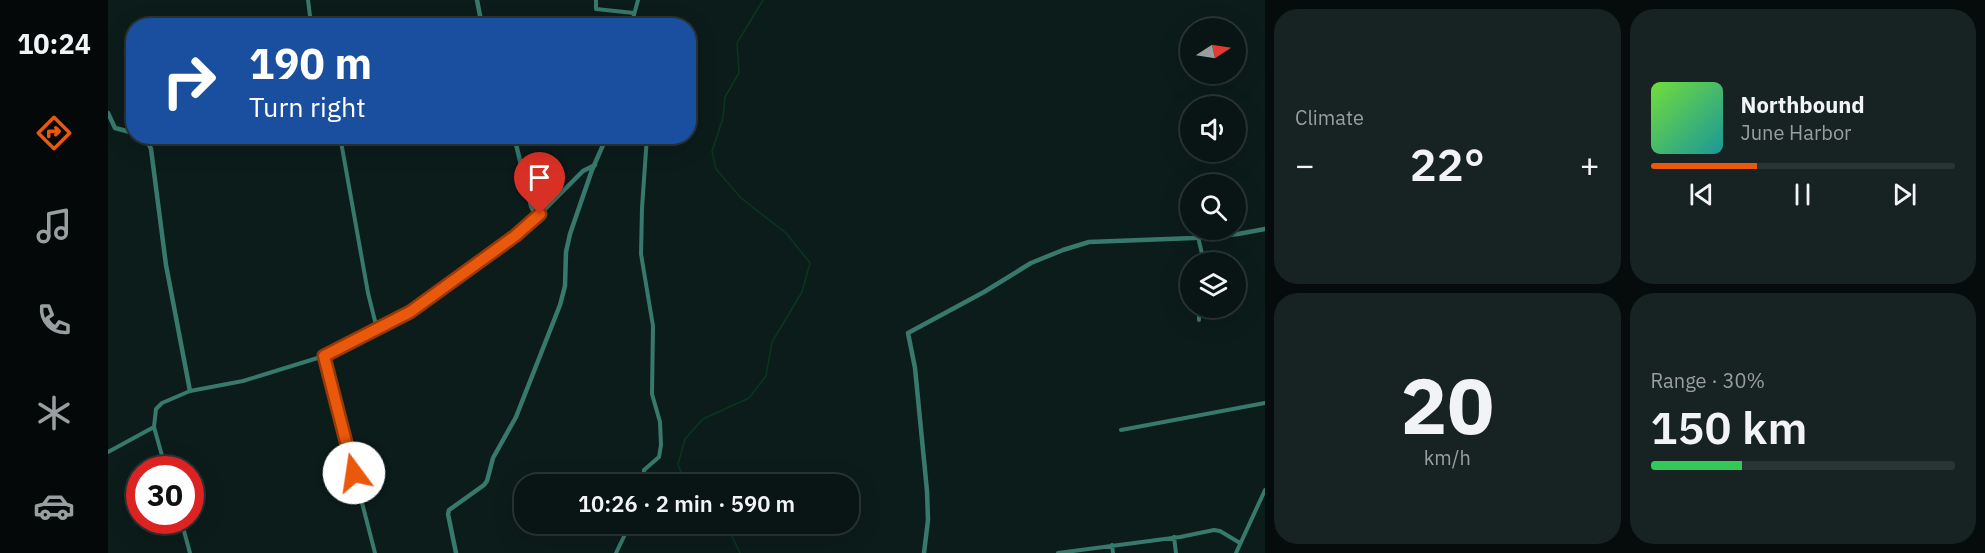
<!DOCTYPE html>
<meta charset="utf-8">
<style>
:root{--surface:#091514;--page:#172222;--text:#f1f3f6;--muted:#999fa0;--line:#293434;--accent:#ea580c}
body{margin:0;font-family:"IBM Plex Sans",sans-serif;background:var(--page);color:var(--text);height:100vh;display:flex;flex-direction:column;font-size:22px;white-space:nowrap}
*{box-sizing:border-box;margin:0}
p{font-size:20px;color:var(--muted)}
.icon{flex:none;width:33px;height:33px;fill:none;stroke:currentColor;stroke-width:2;stroke-linecap:round;stroke-linejoin:round}
.map{position:relative;flex:1;overflow:hidden}
.drawer{display:flex;flex-direction:column;gap:9px;padding:9px;background:#050c0b;width:720px}
.drawer>*{flex:none}
.hud{position:absolute;left:18px;top:18px;width:570px;height:126px;border-radius:24px;box-shadow:0 6px 24px #0002,0 0 0 2px var(--line);background:#1a4fa0;color:#fff;overflow:hidden}
.needle{width:39px;rotate:78deg}
.controls{position:absolute;left:1072px;top:18px;display:grid;gap:12px}
.controls a{display:grid;place-items:center;width:66px;height:66px;border-radius:50%;background:var(--surface);box-shadow:0 6px 24px #0002,0 0 0 2px var(--line);font-size:30px}
.speed{position:absolute;left:18px;top:456px;display:flex;gap:12px;font-size:30px;font-weight:700;text-align:center}
.speed>*{display:grid;place-content:center;width:78px;height:78px;border-radius:50%;background:var(--surface);box-shadow:0 6px 24px #0002,0 0 0 2px var(--line);line-height:1}
.speed .limit{border:9px solid #d22;background:#fff;color:#111}
.pin{position:absolute;display:grid;place-items:center;width:51px;height:51px;color:#fff;margin:-62px -26px;border-radius:50% 50% 50% 0;rotate:-45deg;box-shadow:0 0 6px #0007}
.pin .icon{rotate:45deg}
.me{position:absolute;width:66px;margin:-33px;rotate:346deg;stroke-linejoin:round;filter:drop-shadow(0 0 4px #0008)}
.turn{display:flex;align-items:center;gap:21px;height:126px;padding:0 24px;font-size:27px}
.turn .icon{width:78px;height:78px;stroke-width:2.5}
.turn b{display:block;font-size:42px;line-height:51px}
.big{font-size:45px;font-weight:600;line-height:1.1}
.drawer .widget{flex:1;display:flex;flex-direction:column;justify-content:center;gap:9px;min-width:0;padding:0 21px;border-radius:24px;background:var(--page)}
.drawer .dial{align-items:center;gap:0}
.dial b{font-size:78px;line-height:1}
.song{display:flex;align-items:center;gap:18px}
.cover{width:72px;height:72px;border-radius:9px;background:linear-gradient(135deg,hsl(100 70% 55%),hsl(180 70% 35%))}
.played{height:6px;border-radius:3px;background:linear-gradient(90deg,var(--accent) 35%,var(--line) 35%)}
.keys{display:flex;justify-content:space-around;direction:ltr}
.heat{display:flex;justify-content:space-between;align-items:center;font-size:33px;direction:ltr}
.charge{height:9px;border-radius:4px;background:linear-gradient(90deg,#34c759 30%,var(--line) 0)}
.drawer .tiles{flex:1;display:grid;gap:9px;grid-template-columns:repeat(2,1fr)}
.trip{position:absolute;left:406px;top:474px;width:345px;height:60px;border-radius:24px;background:var(--surface);box-shadow:0 6px 24px #0002,0 0 0 2px var(--line);font-weight:600;line-height:60px;text-align:center}
main{display:flex;flex:1;min-height:0}
.tab-bar{display:flex;flex-direction:column;width:108px;justify-content:space-around;align-items:center;background:#040808;color:var(--muted)}
.tab-bar .icon{width:42px;height:42px}
.tab-bar .on{color:var(--accent)}
.tab-bar b{font-size:27px;color:var(--text)}
.map>svg:first-child{display:block}
.lines{fill:none;stroke-linecap:round;stroke-linejoin:round}
.stream{stroke:#0a371c;stroke-width:1.5}
.minor{stroke:#38796d;stroke-width:4}
.tertiary{stroke:#38796d;stroke-width:4.5}
.route-casing{stroke:#983908;stroke-width:15}
.route{stroke:#ea580c;stroke-width:10}
</style>
<main>
<nav class="tab-bar">
<b>10:24</b>
<svg class="icon on" aria-label="directions" viewBox="0 0 24 24"><path d="M12 3l9 9-9 9-9-9zM9 14v-3h6M13 9l2 2-2 2"/></svg>
<svg class="icon" aria-label="music" viewBox="0 0 24 24"><path d="M9 18V5l10-2v13"/><circle cx="6" cy="18" r="3"/><circle cx="16" cy="16" r="3"/></svg>
<svg class="icon" aria-label="phone" viewBox="0 0 24 24"><path d="M5 4h4l2 5-3 2q2 4 5 5l2-3 5 2v4C11 20 4 13 5 4z"/></svg>
<svg class="icon" aria-label="climate" viewBox="0 0 24 24"><path d="M12 3v18M4 7l16 10M4 17L20 7"/></svg>
<svg class="icon" aria-label="car" viewBox="0 0 24 24"><path d="M5 17H2v-5l4-1 3-4h7l3 4 3 1v5h-3M9 17h6M6 11h13"/><circle cx="7" cy="17" r="2"/><circle cx="17" cy="17" r="2"/></svg>
</nav>
<div class="map">
<svg width="1157" height="553" viewBox="0 0 1157 553">
<rect width="100%" height="100%" fill="#0c1c1b"/>
<g class="lines">
<path class="stream" d="M577,484L570,464L577,439L595,419L641,398L658,376L664,342L694,292L702,263L678,233L633,198L608,169L604,151L615,118L617,97L631,73L629,43L655,0
M613,524L622,532L632,553"/>
<path class="minor" d="M200,0L203,24L201,26
M488,0V9L526,13
M523,26L530,0
M232,136L260,293L269,329
M1090,237L1096,262
M1091,320V309L1093,308
M216,356L267,553
M1013,430L1157,403
M0,452L46,427
M58,470L46,427L48,409L54,403L82,391L135,381L216,356L265,331L302,312L407,236L431,215
M535,484L536,470L551,457L553,445L552,422L544,394L545,326L533,254L534,208L539,136
M73,520L82,553
M1066,537L1068,553
M1004,545L1005,553
M508,553L522,524
M950,553L1072,537L1106,530L1112,531L1132,543
M1128,553L1157,490"/>
<path class="tertiary" d="M369,0L374,26
M0,113L7,128L26,133
M37,136L43,149L58,265L82,391
M406,136L423,206L427,214H432L475,171L487,165
M348,553L340,514L341,510L376,485L379,481L385,458L408,417L452,305L457,286L458,252L462,234L484,170L499,136
M816,553L820,520L819,491L807,368L800,333L876,292L923,263L955,250L981,242L1086,238L1130,234L1157,229"/>
</g>
<g class="lines">
<g class="route-casing">
<path id="route" d="M246,473L216,356L302,312L407,236L432,214"/>
</g>
<use href="#route" class="route"/>
</g>
</svg>
<div class="controls">
<a><svg class="needle" viewBox="-14 -14 28 28"><path d="M0-13l5 13h-10z" fill="#e53935"/><path d="M0 13l5-13h-10z" fill="#999fa0"/></svg></a>
<a><svg class="icon" aria-label="sound" viewBox="0 0 24 24"><path d="M4 9h4l5-4v14l-5-4H4zM17 9q2 3 0 6"/></svg></a>
<a><svg class="icon" aria-label="search" viewBox="0 0 24 24"><circle cx="10" cy="10" r="6"/><path d="M15 15l6 6"/></svg></a>
<a><svg class="icon" aria-label="layers" viewBox="0 0 24 24"><path d="M12 4l9 5-9 5-9-5zM3 14l9 5 9-5"/></svg></a>
</div>
<div class="speed"><div class="limit">30</div></div>
<div class="pin" style="left:432px;top:214px;background:#d93025"><svg class="icon" aria-label="arrive" viewBox="0 0 24 24"><path d="M6 21V4h12l-3 4 3 4H6"/></svg></div>
<svg class="me" style="left:246px;top:473px" viewBox="-20 -20 40 40"><circle r="19" fill="#fff"/><path d="M0-13L10 11 0 6-10 11z" fill="#ea580c"/></svg>
<div class="trip">10:26 · 2 min · 590 m</div>
<div class="hud">
<div class="turn"><svg class="icon" aria-label="right" viewBox="0 0 24 24"><path d="M7 20v-9h11M14 6l5 5-5 5"/></svg><div><b>190 m</b>Turn right</div></div>
</div>
</div>
<section class="drawer">
<div class="tiles">
<div class="widget"><p>Climate</p>
<div class="heat"><a>−</a><b class="big">22°</b><a>+</a></div>
</div>
<div class="widget">
<div class="song"><i class="cover"></i><div><b>Northbound</b><p>June Harbor</p></div></div>
<div class="played"></div>
<div class="keys"><svg class="icon" aria-label="previous" viewBox="0 0 24 24"><path d="M18 5L8 12l10 7zM5 5v14"/></svg><svg class="icon" aria-label="pause" viewBox="0 0 24 24"><path d="M8 5v14M16 5v14"/></svg><svg class="icon" aria-label="next" viewBox="0 0 24 24"><path d="M6 5l10 7-10 7zM19 5v14"/></svg></div>
</div>
<div class="widget dial"><b>20</b><p>km/h</p></div>
<div class="widget"><p>Range · 30%</p><b class="big">150 km</b><div class="charge"></div></div>
</div>
</section>
</main>
